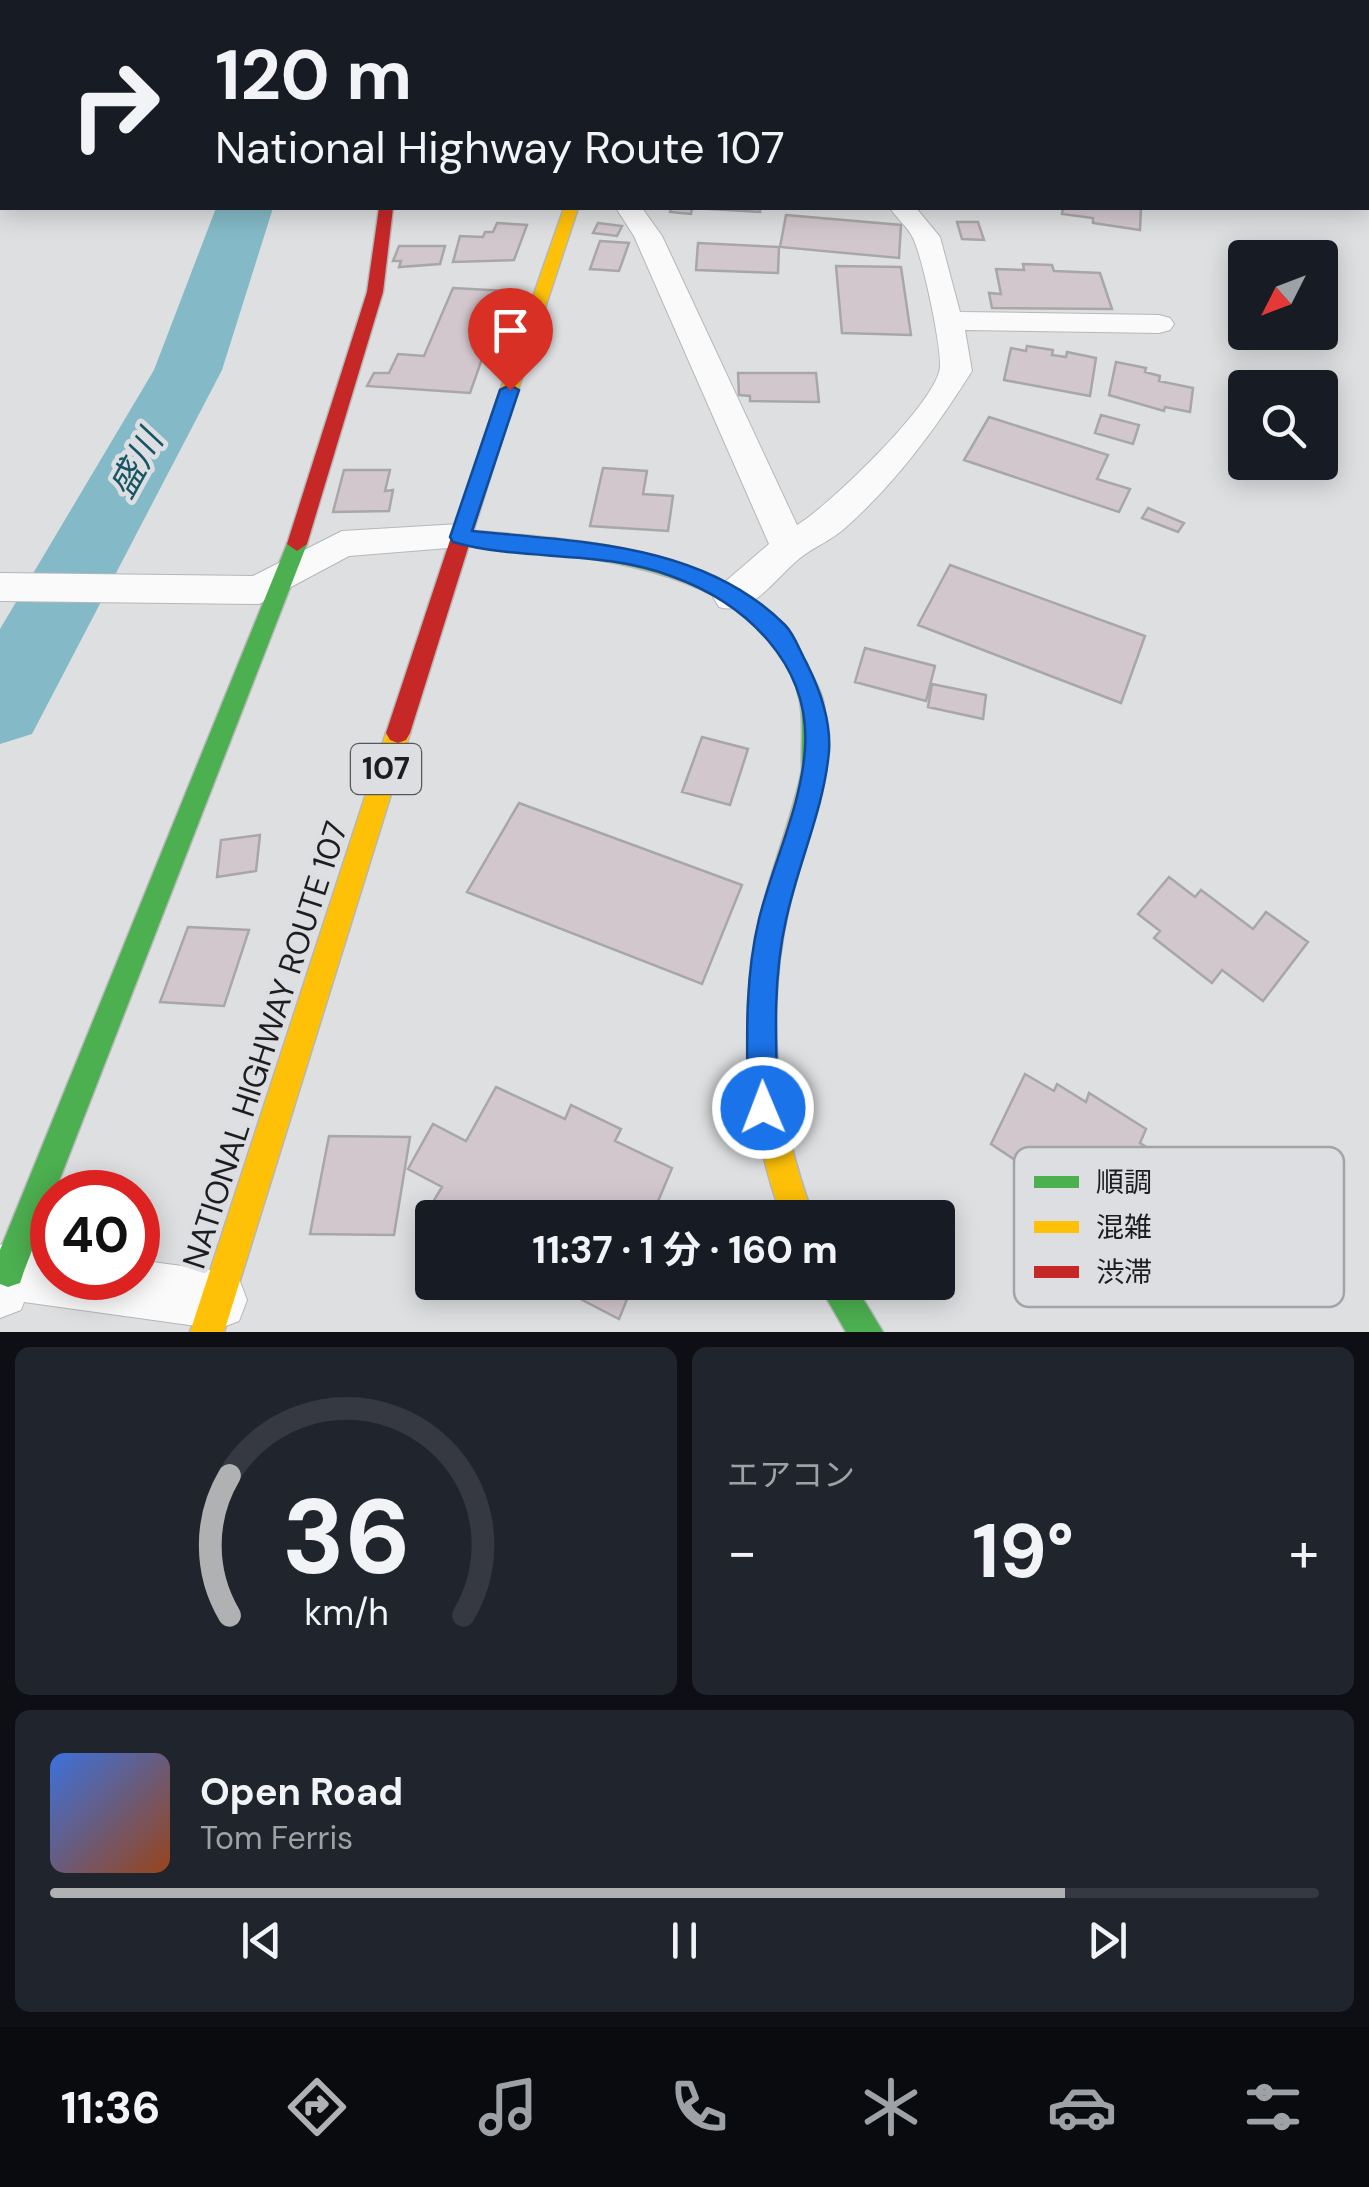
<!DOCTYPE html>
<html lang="ja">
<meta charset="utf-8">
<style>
:root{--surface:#171b24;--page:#20242c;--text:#f1f3f6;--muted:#9ea1a6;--line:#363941;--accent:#b0b1b3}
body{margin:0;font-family:"DM Sans","Noto Sans JP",sans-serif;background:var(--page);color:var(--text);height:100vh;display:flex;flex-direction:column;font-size:38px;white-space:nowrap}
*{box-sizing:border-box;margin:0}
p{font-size:32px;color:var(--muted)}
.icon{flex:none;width:55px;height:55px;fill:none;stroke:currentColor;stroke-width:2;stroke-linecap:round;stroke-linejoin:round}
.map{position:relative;height:1332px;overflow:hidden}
.panel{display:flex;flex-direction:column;gap:15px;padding:15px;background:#0d0f14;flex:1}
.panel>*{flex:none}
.hud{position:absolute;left:0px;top:0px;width:1370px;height:210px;box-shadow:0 5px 25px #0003;background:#171b24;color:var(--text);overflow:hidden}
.needle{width:65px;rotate:228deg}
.controls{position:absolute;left:1228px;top:240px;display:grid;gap:20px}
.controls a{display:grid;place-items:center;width:110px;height:110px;border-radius:10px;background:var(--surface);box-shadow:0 5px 25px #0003;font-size:50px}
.speed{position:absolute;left:30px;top:1170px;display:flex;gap:20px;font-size:50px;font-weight:700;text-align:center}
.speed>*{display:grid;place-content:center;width:130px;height:130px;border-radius:50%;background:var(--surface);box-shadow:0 5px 25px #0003;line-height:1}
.speed .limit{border:15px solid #d22;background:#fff;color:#111}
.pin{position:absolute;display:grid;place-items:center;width:85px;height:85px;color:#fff;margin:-102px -42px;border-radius:50% 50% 50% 0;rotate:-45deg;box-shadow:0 0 10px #0007}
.pin .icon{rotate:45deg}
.me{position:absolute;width:110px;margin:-55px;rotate:359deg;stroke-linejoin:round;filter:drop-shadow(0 0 8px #0008)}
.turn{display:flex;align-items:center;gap:35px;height:210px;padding:0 50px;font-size:45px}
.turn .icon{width:130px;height:130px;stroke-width:2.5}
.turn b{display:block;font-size:70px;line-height:85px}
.big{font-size:75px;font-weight:700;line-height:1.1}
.panel .card{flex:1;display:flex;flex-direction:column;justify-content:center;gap:15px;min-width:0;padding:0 35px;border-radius:15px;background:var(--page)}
.panel .dial{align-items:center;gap:0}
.dial svg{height:260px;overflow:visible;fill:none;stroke:var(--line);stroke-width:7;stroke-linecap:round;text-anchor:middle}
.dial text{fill:var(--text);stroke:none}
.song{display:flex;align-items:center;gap:30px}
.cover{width:120px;height:120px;border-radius:15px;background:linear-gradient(135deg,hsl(220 70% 55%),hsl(20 70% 35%))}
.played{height:10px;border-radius:5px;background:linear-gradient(90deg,var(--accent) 80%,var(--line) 80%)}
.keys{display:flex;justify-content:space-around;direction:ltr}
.heat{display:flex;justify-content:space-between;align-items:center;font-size:55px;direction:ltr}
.panel .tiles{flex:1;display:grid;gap:15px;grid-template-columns:1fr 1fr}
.card:last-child{grid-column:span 2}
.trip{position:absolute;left:415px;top:1200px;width:540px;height:100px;border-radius:10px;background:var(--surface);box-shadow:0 5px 25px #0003;font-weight:700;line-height:100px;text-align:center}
.menu{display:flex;height:160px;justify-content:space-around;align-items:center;background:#090b0e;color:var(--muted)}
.menu .icon{width:70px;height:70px}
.menu .on{color:var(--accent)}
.menu b{font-size:45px;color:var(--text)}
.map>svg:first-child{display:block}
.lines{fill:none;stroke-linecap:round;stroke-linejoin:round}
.river{fill:#84bac7;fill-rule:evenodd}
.building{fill:#d2c7cd;stroke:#a8a7a8;stroke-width:2.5}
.lane-casing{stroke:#b6b7b8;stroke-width:2}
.street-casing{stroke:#b6b7b8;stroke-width:2}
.fast-casing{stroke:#b6b7b8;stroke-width:3}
.slow-casing{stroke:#b6b7b8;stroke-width:3}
.jam-casing{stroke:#b6b7b8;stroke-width:3}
.lane{fill:#fafafa;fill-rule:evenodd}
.street{fill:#fafafa;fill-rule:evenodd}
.fast{fill:#4caf50;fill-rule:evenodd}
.slow{fill:#ffc107;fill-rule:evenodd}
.jam{fill:#c62828;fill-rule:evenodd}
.route{fill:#1a73e8;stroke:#114b97;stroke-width:2.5}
.labels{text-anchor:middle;stroke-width:9;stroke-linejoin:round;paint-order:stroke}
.shield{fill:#dddee1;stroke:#565758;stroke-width:2.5}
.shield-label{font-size:30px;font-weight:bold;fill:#1c1d1e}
.street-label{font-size:32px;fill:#1c1d1e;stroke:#dddee1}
.water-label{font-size:35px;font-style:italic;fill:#165664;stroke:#dddee1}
.key{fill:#dddee1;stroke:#a3a4a6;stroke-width:2.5}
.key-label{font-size:28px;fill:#1c1d1e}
</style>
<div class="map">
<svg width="1369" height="1332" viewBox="0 0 1369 1332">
<rect width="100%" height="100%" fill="#dedfe0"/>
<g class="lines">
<path class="river" d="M216,208H273L222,370L32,734L0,744V629L154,370Z"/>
</g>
<path class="building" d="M671,208H760V212L692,208L691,214L670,212Z
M1063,208H1141L1140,230L1093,223V218L1062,214Z
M786,215L901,225L899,258L780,247Z
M957,222H978L984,240L962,239Z
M497,223L527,225L514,260L453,262L460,236L483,237L485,232H493Z
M598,223L622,226L617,236L593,233Z
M600,241L629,243L619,271L590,269Z
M698,243L779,247L778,273L696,270Z
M399,246H445L440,264L399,267L401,261H393Z
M1023,264L1052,265L1054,271L1100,273L1112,309L992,308L989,293L1001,294L996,269L1024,270Z
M836,266L901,267L911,335L842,333Z
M453,288L506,291L470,393L367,386L374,373H389L398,354L424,356Z
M1027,346L1053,350L1052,355L1066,357L1067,352L1096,358L1090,396L1004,380L1011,348L1026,351Z
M1116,362L1146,368L1145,372L1160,376L1159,381L1193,388L1190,412L1165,407L1164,411L1109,395Z
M738,373H816L819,402L750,401V396L739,395Z
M1101,415L1139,425L1133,444L1095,433Z
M989,417L1108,455L1097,479L1130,489L1119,512L964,460Z
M603,468L647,471L643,494L673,496L668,531L590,526Z
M344,470H390L385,491L393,490L389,511L333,512Z
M1148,508L1184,523L1178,532L1142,518Z
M950,565L1145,636L1121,703L918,625Z
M865,648L935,666L926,701L855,682Z
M932,684L986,695L983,719L928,707Z
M702,737L748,749L730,805L682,792Z
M519,803L742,885L702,984L467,892Z
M260,835L256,871L217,877L221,840Z
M1169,877L1195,897L1201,890L1253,929L1266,912L1308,942L1263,1001L1222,970L1212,983L1154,938L1160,931L1138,914Z
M188,927L249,930L224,1006L160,1002Z
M1025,1074L1054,1091L1057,1084L1086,1102L1089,1093L1146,1129L1140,1143L1148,1148L1129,1198L1096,1177L1083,1205L991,1144Z
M496,1087L565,1119L571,1105L621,1129L615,1141L672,1168L651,1218H463L433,1202L442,1187L408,1169L433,1124L466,1141Z
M329,1136L410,1137L394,1235L310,1234Z
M566,1282H634L619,1319L563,1290Z"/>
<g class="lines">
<g class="lane-casing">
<path id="lane" d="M720,0H730V2H720Z"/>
</g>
<g class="street-casing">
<path id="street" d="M403,0H423V2H403Z
M1093,0H1123L1124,2H1095Z
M1368,76H1369V90H1368Z
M616,208H642L662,236L797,525C828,507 938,401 940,367C941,344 923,259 913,238C908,227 896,218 890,208H916L940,237L960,312L1159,315L1170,318L1174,324L1170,330L1159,333L965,330L972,371C936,428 896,483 845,528C832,540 814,547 800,558C776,577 752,617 719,607L713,597L719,587L769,544L634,236Z
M460,524L473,528L478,537L473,546L349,556L259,604L0,601V573L253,576L342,531Z
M8,1242L52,1248V1278H138V1260L218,1271L239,1279L247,1300L239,1321L218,1329L24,1302L21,1310L0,1318V1245Z"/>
</g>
<g class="fast-casing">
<path id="fast" d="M460,530C579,540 757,546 811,673C815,681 821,691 823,701C827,722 825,748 826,770L823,777L814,780L805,777L802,770C801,748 804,722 800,701C777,591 645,564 552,553C520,549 484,551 453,542L450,537Z
M297,537L307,544L24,1271L20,1283L8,1287L0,1284V1250L287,544Z
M817,1282H853L883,1332H846Z"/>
</g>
<g class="slow-casing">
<path id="slow" d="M564,208H578L510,414L501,420L495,418L492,414Z
M398,723L406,726L410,733L224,1332H190L386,733L390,726Z
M814,760L823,763L826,770C818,815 801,858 790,903C764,1011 775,1114 814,1218H782C745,1114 736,1010 764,902C775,858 793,815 802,770L805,763Z"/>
</g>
<g class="jam-casing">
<path id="jam" d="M379,208H393L383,292L307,544L297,551L287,544L367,292Z
M501,408L510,414L410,733L406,740L398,743L390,740L386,733L492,414Z"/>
</g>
<use href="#lane" class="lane"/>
<use href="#street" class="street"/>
<use href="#fast" class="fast"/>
<use href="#slow" class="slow"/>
<use href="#jam" class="jam"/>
</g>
<path class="route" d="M510,385L519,390L472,531C580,542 703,543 785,625C795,635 800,652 807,664C820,690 831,722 829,751C824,809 798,863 786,920C772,982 776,1045 778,1108L774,1119L763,1123L753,1119L748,1108C747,1044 744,981 759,919C773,863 801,807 805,749C811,664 746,603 671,576C599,549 523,562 453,542L450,537L500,390Z"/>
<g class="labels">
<rect class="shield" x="351" y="744" width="70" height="50" rx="8"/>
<g class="shield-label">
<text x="386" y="779">107</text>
</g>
<g class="street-label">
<text transform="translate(265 1045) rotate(-72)" y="11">NATIONAL HIGHWAY ROUTE 107</text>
</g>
<g class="water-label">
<text transform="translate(136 464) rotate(-61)" y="12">盛川</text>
</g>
</g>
<rect x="1014" y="1147" width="330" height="160" rx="15" class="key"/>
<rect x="1034" y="1176" width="45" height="12" fill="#4caf50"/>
<rect x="1034" y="1221" width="45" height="12" fill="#ffc107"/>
<rect x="1034" y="1266" width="45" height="12" fill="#c62828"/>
<g class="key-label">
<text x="1096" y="1192">順調</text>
<text x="1096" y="1237">混雑</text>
<text x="1096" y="1282">渋滞</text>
</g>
</svg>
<div class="controls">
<a><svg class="needle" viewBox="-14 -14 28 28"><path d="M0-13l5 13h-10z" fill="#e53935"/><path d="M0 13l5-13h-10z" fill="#9ea1a6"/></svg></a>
<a><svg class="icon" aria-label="search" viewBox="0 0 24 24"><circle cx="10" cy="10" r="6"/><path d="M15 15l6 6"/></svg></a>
</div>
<div class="speed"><div class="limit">40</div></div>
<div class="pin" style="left:510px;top:390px;background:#d93025"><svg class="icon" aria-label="arrive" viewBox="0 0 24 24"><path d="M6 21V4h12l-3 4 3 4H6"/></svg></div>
<svg class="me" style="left:763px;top:1108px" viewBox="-20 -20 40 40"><circle r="17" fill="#1a73e8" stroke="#fff" stroke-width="3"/><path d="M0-11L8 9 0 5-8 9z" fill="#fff"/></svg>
<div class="trip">11:37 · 1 分 · 160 m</div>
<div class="hud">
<div class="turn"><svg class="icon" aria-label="right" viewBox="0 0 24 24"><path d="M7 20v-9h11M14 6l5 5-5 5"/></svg><div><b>120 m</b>National Highway Route 107</div></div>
</div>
</div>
<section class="panel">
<div class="tiles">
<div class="card dial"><svg viewBox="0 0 100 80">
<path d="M14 69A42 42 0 1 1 86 69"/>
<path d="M14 69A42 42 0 0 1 14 26" stroke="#b0b1b3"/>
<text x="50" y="56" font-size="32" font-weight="700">36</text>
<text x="50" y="72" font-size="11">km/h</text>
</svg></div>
<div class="card"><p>エアコン</p>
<div class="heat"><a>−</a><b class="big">19°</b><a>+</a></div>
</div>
<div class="card">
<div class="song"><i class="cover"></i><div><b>Open Road</b><p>Tom Ferris</p></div></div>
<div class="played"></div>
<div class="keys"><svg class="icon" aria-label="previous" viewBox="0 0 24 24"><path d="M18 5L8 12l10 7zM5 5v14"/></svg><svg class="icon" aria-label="pause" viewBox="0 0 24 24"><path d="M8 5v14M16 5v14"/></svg><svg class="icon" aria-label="next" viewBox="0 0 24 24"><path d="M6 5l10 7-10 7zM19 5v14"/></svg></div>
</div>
</div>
</section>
<nav class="menu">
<b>11:36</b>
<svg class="icon on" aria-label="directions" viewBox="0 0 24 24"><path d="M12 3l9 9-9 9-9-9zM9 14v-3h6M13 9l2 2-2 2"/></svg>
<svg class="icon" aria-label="music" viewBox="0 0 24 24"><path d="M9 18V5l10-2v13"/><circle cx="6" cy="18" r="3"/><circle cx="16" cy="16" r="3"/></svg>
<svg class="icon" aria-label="phone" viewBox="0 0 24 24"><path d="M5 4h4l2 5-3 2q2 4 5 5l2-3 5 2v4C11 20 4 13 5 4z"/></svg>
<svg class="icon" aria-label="climate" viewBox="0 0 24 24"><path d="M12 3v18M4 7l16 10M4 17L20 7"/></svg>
<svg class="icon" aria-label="car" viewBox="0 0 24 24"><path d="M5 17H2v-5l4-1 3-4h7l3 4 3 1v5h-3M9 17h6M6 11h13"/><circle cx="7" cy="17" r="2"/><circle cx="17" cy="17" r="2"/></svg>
<svg class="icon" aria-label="filters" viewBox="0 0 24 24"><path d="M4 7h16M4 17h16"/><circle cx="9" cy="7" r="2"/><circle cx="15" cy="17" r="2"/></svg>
</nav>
